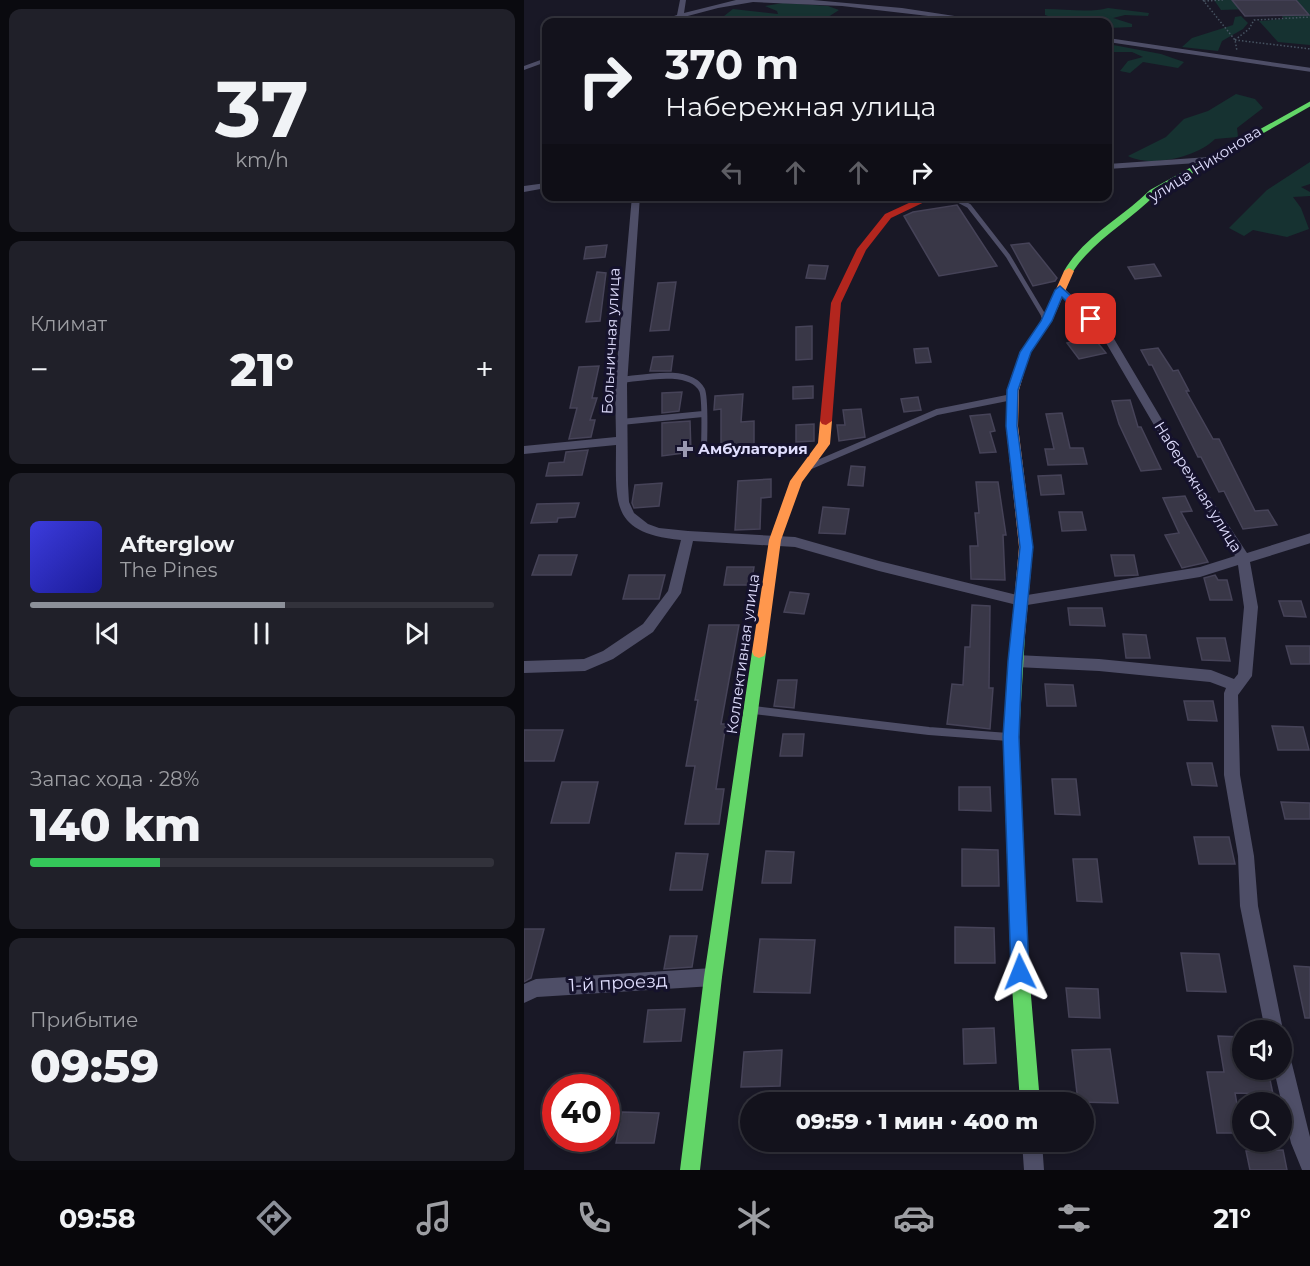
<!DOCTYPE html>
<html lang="ru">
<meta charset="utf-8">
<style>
:root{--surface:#13121c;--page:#202029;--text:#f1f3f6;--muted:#9d9ea3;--line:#32323b;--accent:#8c9099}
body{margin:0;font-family:Montserrat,sans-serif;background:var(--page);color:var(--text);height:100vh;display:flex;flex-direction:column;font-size:22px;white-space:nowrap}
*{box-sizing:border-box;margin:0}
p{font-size:20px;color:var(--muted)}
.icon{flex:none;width:33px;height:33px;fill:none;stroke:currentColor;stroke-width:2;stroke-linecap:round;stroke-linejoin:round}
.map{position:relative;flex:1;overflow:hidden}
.panel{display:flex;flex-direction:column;gap:9px;padding:9px;background:#0a0a0f;width:524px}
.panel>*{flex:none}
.guide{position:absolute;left:18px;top:18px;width:570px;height:183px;border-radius:12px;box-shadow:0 3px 9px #0003,0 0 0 2px var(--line);background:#13121c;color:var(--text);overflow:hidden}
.controls{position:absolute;left:708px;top:1020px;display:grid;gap:12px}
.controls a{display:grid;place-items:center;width:60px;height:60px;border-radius:50%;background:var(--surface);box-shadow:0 3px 9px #0003,0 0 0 2px var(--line);font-size:30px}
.speed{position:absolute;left:18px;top:1074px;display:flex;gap:12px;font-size:30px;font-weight:700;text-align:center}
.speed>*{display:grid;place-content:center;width:78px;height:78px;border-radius:50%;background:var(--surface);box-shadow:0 3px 9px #0003,0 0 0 2px var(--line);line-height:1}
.speed .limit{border:9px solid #d22;background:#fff;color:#111}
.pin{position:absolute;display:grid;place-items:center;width:51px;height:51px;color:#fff;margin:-26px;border-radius:12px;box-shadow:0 3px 9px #0006}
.me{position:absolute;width:66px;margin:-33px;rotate:358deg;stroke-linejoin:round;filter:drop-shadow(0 0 4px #0008)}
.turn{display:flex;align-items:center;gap:21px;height:126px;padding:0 24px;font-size:27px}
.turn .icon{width:78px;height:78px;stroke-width:2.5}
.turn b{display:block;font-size:42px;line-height:51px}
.lanes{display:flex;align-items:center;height:57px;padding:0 24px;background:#0003;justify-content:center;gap:30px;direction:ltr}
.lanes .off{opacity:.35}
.big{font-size:45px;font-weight:800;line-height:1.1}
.panel .tile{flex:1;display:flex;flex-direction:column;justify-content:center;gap:9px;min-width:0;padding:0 21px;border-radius:12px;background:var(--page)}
.panel .dial{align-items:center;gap:0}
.dial b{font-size:78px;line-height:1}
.song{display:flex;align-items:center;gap:18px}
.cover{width:72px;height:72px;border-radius:9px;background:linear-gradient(135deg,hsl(240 70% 55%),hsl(240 70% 35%))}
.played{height:6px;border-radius:3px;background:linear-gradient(90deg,var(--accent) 55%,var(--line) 55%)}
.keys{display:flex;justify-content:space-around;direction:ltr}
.heat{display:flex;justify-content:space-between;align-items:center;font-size:33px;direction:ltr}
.charge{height:9px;border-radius:4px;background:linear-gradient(90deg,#34c759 28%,var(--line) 0)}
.trip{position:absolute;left:216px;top:1092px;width:354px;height:60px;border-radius:30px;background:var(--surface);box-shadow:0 3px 9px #0003,0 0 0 2px var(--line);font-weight:800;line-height:60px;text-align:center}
.tab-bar{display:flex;height:96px;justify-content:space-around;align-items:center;background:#08070b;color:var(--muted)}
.tab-bar .icon{width:42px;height:42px}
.tab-bar .active{color:var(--accent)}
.tab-bar b{font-size:27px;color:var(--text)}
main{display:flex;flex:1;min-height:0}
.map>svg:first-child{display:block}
.green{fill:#163231}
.building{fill:#393747;stroke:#464358;stroke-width:1.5}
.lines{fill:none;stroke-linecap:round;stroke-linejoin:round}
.path{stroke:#475462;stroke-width:1.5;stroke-dasharray:1.5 2;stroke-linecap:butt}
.lane-far2{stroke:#4e4e67;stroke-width:4.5}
.lane-far1{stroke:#4e4e67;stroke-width:6}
.lane{stroke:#4e4e67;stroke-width:8}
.street{fill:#4e4e67;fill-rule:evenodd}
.fast{fill:#63d668;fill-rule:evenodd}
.slow{fill:#ff974d;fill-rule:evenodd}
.jam{fill:#b3261e;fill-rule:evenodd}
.route{fill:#1a73e8;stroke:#114b97;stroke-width:1.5}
.poi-dot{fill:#9a99b2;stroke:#15122c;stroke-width:2}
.labels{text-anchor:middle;stroke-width:6;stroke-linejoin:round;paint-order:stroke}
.street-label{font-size:15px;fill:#e0defe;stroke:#15122c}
.poi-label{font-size:15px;font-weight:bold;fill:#e0defe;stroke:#15122c;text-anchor:start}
.near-street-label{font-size:18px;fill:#e0defe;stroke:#15122c}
</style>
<main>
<section class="panel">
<div class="tile dial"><b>37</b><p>km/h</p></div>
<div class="tile"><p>Климат</p>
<div class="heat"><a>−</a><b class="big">21°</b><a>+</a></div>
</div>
<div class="tile">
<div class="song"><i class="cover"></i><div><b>Afterglow</b><p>The Pines</p></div></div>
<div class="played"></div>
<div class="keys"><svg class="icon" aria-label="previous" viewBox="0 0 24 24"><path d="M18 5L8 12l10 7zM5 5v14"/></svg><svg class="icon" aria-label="pause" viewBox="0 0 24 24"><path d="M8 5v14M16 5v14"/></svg><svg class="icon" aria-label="next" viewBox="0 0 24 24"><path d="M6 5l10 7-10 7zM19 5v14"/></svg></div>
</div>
<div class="tile"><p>Запас хода · 28%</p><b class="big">140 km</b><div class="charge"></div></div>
<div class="tile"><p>Прибытие</p><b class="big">09:59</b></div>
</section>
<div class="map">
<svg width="787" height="1170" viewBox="0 0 787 1170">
<rect width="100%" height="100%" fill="#191826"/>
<path class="green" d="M690,0H786V45L754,42L735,21L760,19L752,8L697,10Z
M259,3L304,6L315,10L298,21L286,22H206L210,20L200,16L209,9L254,14L253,11L241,6Z
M584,8L625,13L624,16L601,15L589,18L608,24V27L584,28V22H541L521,15V9C542,9 566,13 584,8Z
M717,16L724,23L719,29L698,41L694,51L658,47L668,38L709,25L711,17Z
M584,44L637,54L660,62L654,68L619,62L606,73L596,71L604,61L619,57L608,52H584Z
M712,94L731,99L739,108L713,128L714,137L691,139C674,157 626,168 604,156L642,137L660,119L684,111Z
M786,162V184L777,187L786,192V196L769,197L777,208L785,229L763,237L729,230L720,236L705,228L743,190Z"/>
<path class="building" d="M708,0H772L785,15L721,16Z
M433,205L473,266L415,276L380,216L389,212Z
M505,243L533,278L531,281L509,286L487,245Z
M83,245L81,257L60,259L62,247Z
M630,264L637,276L611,279L604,267Z
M285,265L304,266L301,279L282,278Z
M73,272L82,273L76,321L62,322Z
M152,282L145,330L126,331L134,283Z
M288,326V359L272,360V327Z
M569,337L582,353L555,359L543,343Z
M404,348L407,362L392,363L390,349Z
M634,348L649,371L654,370L665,391H662L689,439H695L731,511L744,510L753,525L719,529L700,491L695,492L677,457H674L628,365H625L617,350Z
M149,356L147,371H126L129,357Z
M75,366L68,398H73L66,420H71L67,437L45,439L53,408H46L55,367Z
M289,386V398L269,399V387Z
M158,392L155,411L138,413V393Z
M219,394L217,422L230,421V450L197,453V409L190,410L191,396Z
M394,397L397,410L380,412L377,399Z
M606,400L614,427H617L637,469L617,471L595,424L588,401Z
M337,409L341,437L315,441L313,425H321L319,410Z
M538,413L546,448H559L563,464L524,465L521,449H530L522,414Z
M466,414L471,431L466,432L472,452L456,453L446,416Z
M166,421L167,452L138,456V423Z
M290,424V441L272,442V425Z
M64,450L58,475L22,476L25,463L40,462L42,452Z
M327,466L341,467L339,486L324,485Z
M537,475L540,494L517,495L514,476Z
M247,479V497L237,498L236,529L211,530L214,481Z
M452,482H474L482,535H479L481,580L447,579L446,546H454L451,513H455Z
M138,483L135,506L110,508L108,503L111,485Z
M661,496L668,511L657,512L684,562L658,568L641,535L655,533L639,498Z
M55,503L51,517L34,518L33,522L7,523L13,504Z
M299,507L325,509L321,534L295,533Z
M535,512H558L562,530L538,531Z
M15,555H53L47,575H8Z
M587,555H610L614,575L591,576Z
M203,567H230L227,585H200Z
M105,575H141L135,599H99Z
M691,575L694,580H703L708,600H686L680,578Z
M266,592L285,594L280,614L260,612Z
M755,601H777L782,617L760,616Z
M448,605L466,606L465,688H469L466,729L423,724L428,684L439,685L441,647H446Z
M544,608H578L581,626L546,625Z
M185,625H215L197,724H202L192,789H200L195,824H161L171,766H162L174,700H171Z
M599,634L622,635L626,658H602Z
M673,638H701L706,661L678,660Z
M762,646H786V664H767Z
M254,680H273L270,708L250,706Z
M521,684L549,685L552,706H523Z
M660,701H689L693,721L664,720Z
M748,726L779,727L785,750H754Z
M0,730H39L30,761H0Z
M259,734H280L278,756H256Z
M663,763H688L693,786L668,785Z
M528,779H552L556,815L531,814Z
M38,782H74L65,823H27Z
M435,787H466L467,811L435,810Z
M757,802L786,803V819H761Z
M670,837H705L711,864H675Z
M438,849L474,850L475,886H438Z
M242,851L270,852L267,883H238Z
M152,853L184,854L178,890H146Z
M549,859H573L578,902L553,901Z
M431,927L470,928L471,963H431Z
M0,929H20L7,978L0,982Z
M146,936H173L168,967L140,969Z
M236,939L291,940L286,993L230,992Z
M657,953L695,954L702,992L663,991Z
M770,966L786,967V1018H781Z
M542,988L574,989L576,1018L545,1017Z
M161,1009L157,1041L120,1042L124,1010Z
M470,1028L472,1063L440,1064L439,1029Z
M694,1036L718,1037V1070H744L749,1094L711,1093L718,1133H693L683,1072H700Z
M586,1049L594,1103L554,1102L548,1050Z
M258,1050L256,1086L217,1087L220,1052Z
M98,1112L135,1113L130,1143H92Z
M759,1150L763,1170H726L722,1151Z"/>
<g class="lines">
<path class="path" d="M679,0L711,40L713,51
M680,1L699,0
M711,40L725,29L730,20L787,17
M711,40L787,49"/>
<path class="lane-far2" d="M426,196L445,206L484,256L521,318"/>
<path class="lane-far1" d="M520,316L523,321
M97,380C118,378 166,367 178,390C182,399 180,440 180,452
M97,422L179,414
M287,466L413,412L488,397"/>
<path class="lane" d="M230,710L405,731L484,737"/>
<path class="street" d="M156,0H162L160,13L212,0H289L378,8L470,22H456L318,6L229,2L194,8L141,22H132L153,15Z
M584,38L787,68V72L584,42Z
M22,58V62L0,70V66Z
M685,157L688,158V162L584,169V164Z
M22,183V188L0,192V186Z
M108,196H116L103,385L104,484L105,502L110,513L124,524L135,528L164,531L271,537L355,561L497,596L676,567L711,556L658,473L578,336L532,292L531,290L536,287L540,288L586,332L666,467L723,553L787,533V543L726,562L734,607L728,676L714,695L716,775L730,856L734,906L759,1030L758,1035V1030H741L716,906L714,856L700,775V693L702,688L686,682L575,671L491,667L486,665L484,661L486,657L491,655L575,659L687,670L710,679L714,674L720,607L714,565L676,577L497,606L355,571L271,547L169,541L157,593L129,632L89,659L61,671L0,673V661L60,659L79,651L119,624L144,591L157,540C86,533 92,504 92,445L0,454V446L92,437L91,385Z
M189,968L195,971L198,977L195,983L189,986L13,997L0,1003V984L12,979Z
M758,1054L765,1057L768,1064L787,1141V1170H778L767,1143L750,1070H758Z
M498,1142H518L520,1170H500Z"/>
<path class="fast" d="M787,101V106L632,194C605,222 569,240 548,273H542L540,271C560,236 598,218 626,190Z
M494,629L499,631L501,635L495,737L505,972L516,1102H496L487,972L479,737L487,635L489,631Z
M235,646L240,648L242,652L198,977L176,1170H156L180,977L228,652L230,648Z"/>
<path class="slow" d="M545,268L550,271L528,321L506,352L495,390L494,426L509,547L501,635L499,639H489L487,635L495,547L482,426L483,390L496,352L518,321L540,271Z
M302,417L308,421L306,444L278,482L257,540L242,652L240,656L235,658L230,656L228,652L245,540L266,481L294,443L296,421Z"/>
<path class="jam" d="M400,196H413L367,218L342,250L317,303L308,421L302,425L298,424L296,421L307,303L333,249L361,214Z"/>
</g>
<path class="route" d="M536,286L572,319L563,322L538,297L528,321L507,352L494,390L493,426L509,547L498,661L495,737L505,972L503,978L496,981L490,978L487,972L479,737L484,661L496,547L482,426L483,390L496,352L517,321L531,290Z"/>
<path class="poi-dot" d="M158 440h6v6h6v6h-6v6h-6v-6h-6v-6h6z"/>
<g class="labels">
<g class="street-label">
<text transform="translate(681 164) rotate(-32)" y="5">улица Никонова</text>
<text transform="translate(87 341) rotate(-87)" y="5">Больничная улица</text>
<text transform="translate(674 487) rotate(58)" y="5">Набережная улица</text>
<text transform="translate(219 654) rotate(-82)" y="5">Коллективная улица</text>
</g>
<g class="poi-label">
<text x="174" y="454">Амбулатория</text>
</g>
<g class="near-street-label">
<text transform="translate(94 983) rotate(-3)" y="6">1-й проезд</text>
</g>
</g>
</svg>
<div class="controls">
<a><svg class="icon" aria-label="sound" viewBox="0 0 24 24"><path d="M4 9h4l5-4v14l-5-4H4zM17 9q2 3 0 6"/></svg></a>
<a><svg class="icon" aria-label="search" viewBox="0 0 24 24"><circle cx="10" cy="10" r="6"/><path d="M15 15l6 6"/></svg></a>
</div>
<div class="speed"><div class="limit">40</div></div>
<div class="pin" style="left:567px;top:319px;background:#d93025"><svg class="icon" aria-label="arrive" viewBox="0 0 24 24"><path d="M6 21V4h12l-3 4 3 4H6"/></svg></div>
<svg class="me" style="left:496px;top:972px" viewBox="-20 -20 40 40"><path d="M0-17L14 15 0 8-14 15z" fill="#1a73e8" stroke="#fff" stroke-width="4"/></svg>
<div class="trip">09:59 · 1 мин · 400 m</div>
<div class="guide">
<div class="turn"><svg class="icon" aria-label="right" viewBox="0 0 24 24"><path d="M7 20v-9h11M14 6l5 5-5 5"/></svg><div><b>370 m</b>Набережная улица</div></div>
<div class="lanes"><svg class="icon off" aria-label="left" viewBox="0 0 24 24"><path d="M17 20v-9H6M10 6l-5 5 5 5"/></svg><svg class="icon off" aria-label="ahead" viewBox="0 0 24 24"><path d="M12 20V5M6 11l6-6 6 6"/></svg><svg class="icon off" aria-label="ahead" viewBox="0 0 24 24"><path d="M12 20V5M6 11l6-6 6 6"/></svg><svg class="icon" aria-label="right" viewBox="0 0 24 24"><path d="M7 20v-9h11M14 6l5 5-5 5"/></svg></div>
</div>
</div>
</main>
<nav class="tab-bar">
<b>09:58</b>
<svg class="icon active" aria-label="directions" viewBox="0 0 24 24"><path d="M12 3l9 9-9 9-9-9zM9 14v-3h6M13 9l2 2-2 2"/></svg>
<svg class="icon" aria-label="music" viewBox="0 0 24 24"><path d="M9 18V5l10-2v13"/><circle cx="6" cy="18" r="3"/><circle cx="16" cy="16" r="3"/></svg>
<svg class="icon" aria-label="phone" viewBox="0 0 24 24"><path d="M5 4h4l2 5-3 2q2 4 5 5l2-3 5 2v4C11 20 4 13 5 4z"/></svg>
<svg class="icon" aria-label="climate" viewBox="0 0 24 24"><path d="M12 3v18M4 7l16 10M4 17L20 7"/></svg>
<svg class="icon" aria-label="car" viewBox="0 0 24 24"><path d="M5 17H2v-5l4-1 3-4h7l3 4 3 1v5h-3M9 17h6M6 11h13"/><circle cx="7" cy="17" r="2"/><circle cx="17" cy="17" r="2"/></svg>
<svg class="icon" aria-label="filters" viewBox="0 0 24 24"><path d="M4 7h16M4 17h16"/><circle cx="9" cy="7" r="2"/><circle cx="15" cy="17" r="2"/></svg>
<b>21°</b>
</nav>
